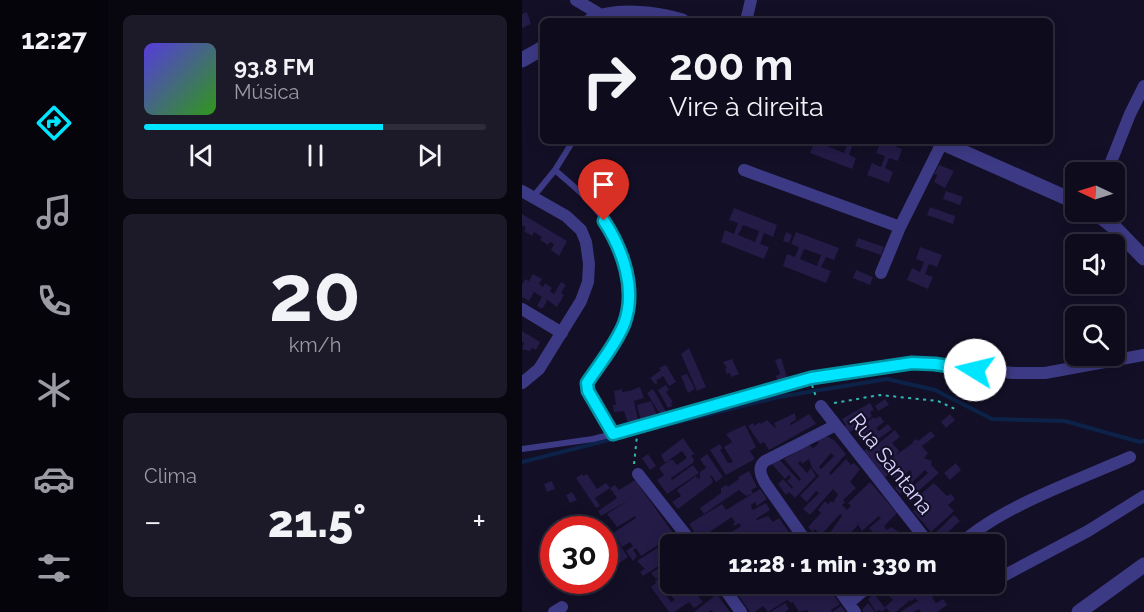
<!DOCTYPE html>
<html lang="pt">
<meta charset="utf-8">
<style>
:root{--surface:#0e0b1c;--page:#1c1929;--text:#f1f3f6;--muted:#9b9ba3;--line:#2e2b3b;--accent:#00e5ff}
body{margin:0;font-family:Raleway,sans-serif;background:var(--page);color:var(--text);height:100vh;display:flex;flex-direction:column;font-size:22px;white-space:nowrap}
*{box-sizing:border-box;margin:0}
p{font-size:20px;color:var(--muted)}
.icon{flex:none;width:33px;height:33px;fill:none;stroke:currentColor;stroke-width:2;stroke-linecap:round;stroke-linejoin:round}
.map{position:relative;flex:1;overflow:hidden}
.side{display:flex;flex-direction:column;gap:15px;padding:15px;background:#08060f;width:414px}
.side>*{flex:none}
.hud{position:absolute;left:18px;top:18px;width:513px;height:126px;border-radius:9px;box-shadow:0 3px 15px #0003,0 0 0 2px var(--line);background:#0e0b1c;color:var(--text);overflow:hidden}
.needle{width:39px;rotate:274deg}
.fabs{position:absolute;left:543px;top:162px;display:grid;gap:12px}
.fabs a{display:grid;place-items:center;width:60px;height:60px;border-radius:9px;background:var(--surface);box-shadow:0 3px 15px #0003,0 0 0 2px var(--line);font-size:30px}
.speed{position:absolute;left:18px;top:516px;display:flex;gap:12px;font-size:30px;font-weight:700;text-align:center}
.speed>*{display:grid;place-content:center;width:78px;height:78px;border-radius:50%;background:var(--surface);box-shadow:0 3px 15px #0003,0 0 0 2px var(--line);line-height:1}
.speed .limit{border:9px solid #d22;background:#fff;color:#111}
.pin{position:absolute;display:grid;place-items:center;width:51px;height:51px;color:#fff;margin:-62px -26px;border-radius:50% 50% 50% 0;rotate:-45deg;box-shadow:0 0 6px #0007}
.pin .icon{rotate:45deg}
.me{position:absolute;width:66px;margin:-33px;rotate:279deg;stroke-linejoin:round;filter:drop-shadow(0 0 4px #0008)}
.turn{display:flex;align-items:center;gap:21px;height:126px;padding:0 30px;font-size:27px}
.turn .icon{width:78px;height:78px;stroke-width:2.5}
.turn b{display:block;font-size:42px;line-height:51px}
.big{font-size:45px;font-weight:800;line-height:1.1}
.side .tile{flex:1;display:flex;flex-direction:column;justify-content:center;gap:9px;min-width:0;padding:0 21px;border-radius:9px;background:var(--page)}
.side .dial{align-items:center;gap:0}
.dial b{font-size:78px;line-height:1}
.song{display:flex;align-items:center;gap:18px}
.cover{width:72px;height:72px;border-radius:9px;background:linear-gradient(135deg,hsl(250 70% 55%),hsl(110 70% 35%))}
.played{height:6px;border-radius:3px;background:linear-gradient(90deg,var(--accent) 70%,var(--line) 70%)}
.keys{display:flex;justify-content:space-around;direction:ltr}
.heat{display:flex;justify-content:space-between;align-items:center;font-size:33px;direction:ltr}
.trip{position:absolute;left:138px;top:534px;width:345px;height:60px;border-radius:9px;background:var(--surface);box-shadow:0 3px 15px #0003,0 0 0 2px var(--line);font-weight:800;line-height:60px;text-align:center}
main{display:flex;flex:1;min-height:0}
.dock{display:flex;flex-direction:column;width:108px;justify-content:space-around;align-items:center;background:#06040b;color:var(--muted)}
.dock .icon{width:42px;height:42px}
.dock .active{color:var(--accent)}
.dock b{font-size:27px;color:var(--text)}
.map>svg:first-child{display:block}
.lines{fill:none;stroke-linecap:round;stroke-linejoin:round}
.stream{stroke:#0c2248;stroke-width:4}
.building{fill:#241b47;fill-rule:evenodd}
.path{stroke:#2fb8b0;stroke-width:2;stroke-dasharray:3 4.5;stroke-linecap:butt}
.service{stroke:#3d3a85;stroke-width:6}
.minor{stroke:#3d3a85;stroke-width:12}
.tertiary{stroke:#3d3a85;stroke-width:15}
.route-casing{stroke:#0095a6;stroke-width:15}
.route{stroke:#00e5ff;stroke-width:10}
.labels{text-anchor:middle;stroke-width:4.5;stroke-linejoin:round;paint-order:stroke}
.street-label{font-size:21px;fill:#d9d4ff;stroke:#130f26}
</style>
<main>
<nav class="dock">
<b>12:27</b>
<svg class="icon active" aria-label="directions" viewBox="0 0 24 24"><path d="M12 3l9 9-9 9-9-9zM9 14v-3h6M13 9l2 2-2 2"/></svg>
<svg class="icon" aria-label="music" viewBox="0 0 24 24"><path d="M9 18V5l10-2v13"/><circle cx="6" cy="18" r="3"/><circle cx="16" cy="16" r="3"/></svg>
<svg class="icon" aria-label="phone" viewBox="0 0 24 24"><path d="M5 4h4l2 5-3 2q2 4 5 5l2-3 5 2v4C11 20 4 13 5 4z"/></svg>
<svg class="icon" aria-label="climate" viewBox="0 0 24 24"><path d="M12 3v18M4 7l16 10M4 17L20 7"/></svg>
<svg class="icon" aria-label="car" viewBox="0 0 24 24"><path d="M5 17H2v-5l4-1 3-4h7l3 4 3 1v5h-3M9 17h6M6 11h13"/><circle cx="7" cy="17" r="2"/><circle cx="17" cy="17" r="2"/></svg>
<svg class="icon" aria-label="filters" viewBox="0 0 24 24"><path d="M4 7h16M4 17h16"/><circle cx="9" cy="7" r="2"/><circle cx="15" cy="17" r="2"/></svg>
</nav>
<section class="side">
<div class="tile">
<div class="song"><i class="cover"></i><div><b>93.8 FM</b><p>Música</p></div></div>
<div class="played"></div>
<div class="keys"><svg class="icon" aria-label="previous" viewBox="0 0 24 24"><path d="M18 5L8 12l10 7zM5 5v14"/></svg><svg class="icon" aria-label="pause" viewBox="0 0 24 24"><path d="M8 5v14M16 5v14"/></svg><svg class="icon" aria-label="next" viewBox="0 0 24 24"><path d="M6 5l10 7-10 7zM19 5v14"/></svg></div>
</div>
<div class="tile dial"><b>20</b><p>km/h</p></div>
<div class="tile"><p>Clima</p>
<div class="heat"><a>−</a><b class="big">21.5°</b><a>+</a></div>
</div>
</section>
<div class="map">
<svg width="622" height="612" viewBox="0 0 622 612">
<rect width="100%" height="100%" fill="#130f26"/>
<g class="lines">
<path class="stream" d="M0,462L256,397L365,379L413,390L470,419L543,421L618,442L622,441"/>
</g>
<path class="building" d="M5,12L9,24L0,28V14Z
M293,141L301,144L302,141H307L305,146L322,153L327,141H341L339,147L331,144L327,155L334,158L330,169L288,153Z
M359,141L380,149L376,161L367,158L363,168L371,172L367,183L345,175L350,163L359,167L363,156L354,153Z
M417,165L432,171L423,188L412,182L415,175L412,174Z
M424,191L441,197L438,205L421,199Z
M408,207L433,216L431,224L405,215Z
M212,208L255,225L251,237L242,233L238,244L247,247L242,259L199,242L203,230L212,234L216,223L207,220ZM221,225L237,231L233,242L216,235Z
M0,214L45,241L37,256L29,250L32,244L28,242L26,245L18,240L20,237L12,232L10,236L2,231L4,228L0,225Z
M264,232L270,235L267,243L261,241Z
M274,232L317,248L312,260L304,257L299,267L309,271L304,283L261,266L265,254L273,257L277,247L269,244ZM282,249L299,255L295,266L278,259Z
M336,238L362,247L359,255L333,246Z
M398,247L420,255L415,267L407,264L403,274L411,277L406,289L385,280L390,268L398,272L402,262L394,259Z
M334,270L351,277L348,285L331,278Z
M11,274L20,279L17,284L21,287L23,283L30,288L28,291L32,294L39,282L44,285L39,293L42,295L35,307L24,299L25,301L20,309L15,306L20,297L12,292L7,301L0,297V285L3,279L7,281Z
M0,331L18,342L14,350L10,348L8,351L0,349L2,343L0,342Z
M167,348L184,387L175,391L159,354Z
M259,358L266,380L256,383L254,376L258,374L253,360Z
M210,359L217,374L209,377L208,373L205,374L203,369L205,368L201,362Z
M144,365L154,382L147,386L141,376L134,381L136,383L133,384L128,378L139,370L137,368Z
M165,374L173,389L166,393L159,376Z
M144,385L147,390L144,392L151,402L149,403L150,406L146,408L136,390Z
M118,387L122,398L112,401L116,420L106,423L102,411L92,412L91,405H94L92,391L100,389V392L107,391Z
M131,389L145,413L139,416L125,393Z
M363,399L367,405L356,411L353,406Z
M129,401L136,417L119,422L115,405Z
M348,403L352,410L348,412L350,416L341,424L323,435L319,429L324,425L320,419Z
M273,413L274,420L268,423L269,425L287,414L294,424L247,450L242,442L238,444L226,426L231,423L232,426L238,422L239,424L245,420L253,428L254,427L252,423Z
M428,414L433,420L424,428L419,422Z
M358,416L362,422L354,428L357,431L366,424L370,429L346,447L341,441L349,436L347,433L338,440L333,433L346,424L345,422L352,417L353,419Z
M223,425L234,447L228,451L233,459L204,475L188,450L198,444L200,448L198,451H199L206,463L211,462L202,447L210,442L204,434Z
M373,430L378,437L370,443L377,451L374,455L391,443L390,442L394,439L396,441L409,431L413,436L400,446L406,453L402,458L410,461L409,465L417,473L394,493L389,488L406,473L403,470L378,494L373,488L390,473L388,470L375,482L368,473L361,479L340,453L344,449L347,451Z
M304,436L312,440L324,454L307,473L309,475L324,459L329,465L332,463L338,469L328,482L334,488L321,500L323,502L320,505L325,510L329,506L326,503L348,482L375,513L362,526L365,530L369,527L380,534L371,544H357L354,540L350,544H328L337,534L347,540L353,534L347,528L359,518L357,516L340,531L334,521L336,525L319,544H296L300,539L302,541L320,516L318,514L299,535L293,529L291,532L286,527L299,513L296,510L303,501L306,504L309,501L311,503L316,494L311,489L288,515L281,509L297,493L294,491L285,502L278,496L297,476L290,468L287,459L280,464L279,461L276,463L285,473L289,468L294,476L273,498L267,492L264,495L256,484L261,479L270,489L271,487L265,481L269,477L267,475L263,479L249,463L257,459L277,481L279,479L262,459L274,452L273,450L287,445L291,448L297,443L295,440ZM309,453L312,456L299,469L297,467Z
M161,438L172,454L169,456L172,459L171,463L149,478L150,480L171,465L177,473L145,494L135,480L142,475L137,468L148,460H151L155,465L165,458L160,451L143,463L139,455Z
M126,454L134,466L128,470L120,458Z
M185,454L201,477L194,482L189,475L188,476L191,481L189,484L156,509L150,502L159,496L155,490L174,476L176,479L178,478V472L184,468L178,459Z
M434,463L439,470L428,480L422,473Z
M227,471L235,487L229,490L231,493L225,496L220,493L217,490L182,514L178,508L199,493V488L204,485L206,487L217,479L216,477Z
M60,474L61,476L65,474L75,489L84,483L88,488L73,498L78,506L74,508L54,478Z
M113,480L159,544H148V559L121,576L118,572L123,569L115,561L146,541L145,539L119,556L114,548L111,550L115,556L111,561L104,551L111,546L108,542L100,547L91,533L114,518L113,516L95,527L85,514L107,500L79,516L76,511L95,498L88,488L93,485L97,490Z
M30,481L33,489L25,492L22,484Z
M412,483L425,496L429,494L433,499L426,505L432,511L409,532L391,511L399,505L394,498Z
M238,489L245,499L235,506L233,502L229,505L230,509L231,510L244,503L248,510L234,519L235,520L246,516L251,522L257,518L269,535L260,541L259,539L250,544H239L237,542L234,544H225L227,543L225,540L227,538L221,532L217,534L222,542L218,544H197L195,541L219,526L217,523L213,526L211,524L213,522L210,517L177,539L167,524L200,504L204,510Z
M50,492L55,500L48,503L44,495Z
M432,515L438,521L422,536L430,544H418L416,542L417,540L412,534Z
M86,531L89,532L106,557L96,564L87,551L82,554V533Z
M148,561V570L134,579L129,573Z
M148,571V581L138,587L149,602L153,600L142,588L148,584H188L190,587L176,596L181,602L172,608L167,602L152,612H147L129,587L134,583L133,581Z
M208,584H240L227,592L229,595L243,584H247L251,589L257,585L260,589L262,587L260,584H304L318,604L309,610L310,612L319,606L324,612H287L285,610L277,612L271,602L269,603L265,600L246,612L241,606L233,612H228Z
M369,584L380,596L383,594L385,596L387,595L377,584L375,586L373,584H388L392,588L395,586L392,584H403L406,586L409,584H419L410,592L412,595L410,597L414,603L421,599L425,605L415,612H399L397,609L392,612H378L396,601L393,598L390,601L388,600L374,612H368L363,607L371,600L362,591Z
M195,594L208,612H191L190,610L186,612H172Z
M352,594L364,609L360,612L357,610L354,612L346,599Z
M263,603L267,609L263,612H249Z
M346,603L353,612H342L340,610Z"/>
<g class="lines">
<path class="path" d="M290,385L294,397
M312,403L358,395L416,401L435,410
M112,464L115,436"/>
<path class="service" d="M33,170C44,180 57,190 67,201C95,232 119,283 101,325C93,344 79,362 67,380L66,391L91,434
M11,197L33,170L51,141
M0,449L71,439L115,428L219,396L289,378L373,365L413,364"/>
<path class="minor" d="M54,0L79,15
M224,21L229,0
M222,170L378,227
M585,172L608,114L622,86
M0,191L44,216L59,230L64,242L67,264L66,282L59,301L17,369L0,383
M359,273L378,227L420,143
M0,309L40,333
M413,364L491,373H523L622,355
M299,406L401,536L410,544
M116,474L171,544
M286,544L243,483C239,476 235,467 243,461L314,425
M438,544C482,505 554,481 608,457
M472,581L566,531L622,496
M199,584L219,612
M313,584L333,612
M452,584L457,585L467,584
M327,603L349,584
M32,612L40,607"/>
<path class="tertiary" d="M68,21C91,8 135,13 160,21
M0,60L21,48
M416,141L554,202
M573,212L593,228L622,258
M557,612L622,565"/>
</g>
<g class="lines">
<g class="route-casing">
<path id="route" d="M82,221C101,250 115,290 102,324C94,344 79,362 67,380L65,383L66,391L91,434L289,378L390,363L413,364L453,370"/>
</g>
<use href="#route" class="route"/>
</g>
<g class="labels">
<g class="street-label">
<text transform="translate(369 464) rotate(52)" y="7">Rua Santana</text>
</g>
</g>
</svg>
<div class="fabs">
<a><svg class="needle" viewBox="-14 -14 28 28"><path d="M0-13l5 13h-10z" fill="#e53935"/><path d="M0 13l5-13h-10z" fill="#9b9ba3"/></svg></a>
<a><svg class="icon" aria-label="sound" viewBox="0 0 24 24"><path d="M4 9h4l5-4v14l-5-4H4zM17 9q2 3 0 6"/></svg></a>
<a><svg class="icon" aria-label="search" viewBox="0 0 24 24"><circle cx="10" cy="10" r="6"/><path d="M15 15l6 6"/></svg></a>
</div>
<div class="speed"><div class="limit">30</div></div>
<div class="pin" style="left:82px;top:221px;background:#d93025"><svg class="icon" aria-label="arrive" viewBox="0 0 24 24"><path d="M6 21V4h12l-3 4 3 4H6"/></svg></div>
<svg class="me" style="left:453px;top:370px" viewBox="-20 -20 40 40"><circle r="19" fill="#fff"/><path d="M0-13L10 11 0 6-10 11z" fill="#00e5ff"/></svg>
<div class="trip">12:28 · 1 min · 330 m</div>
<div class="hud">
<div class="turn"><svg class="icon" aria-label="right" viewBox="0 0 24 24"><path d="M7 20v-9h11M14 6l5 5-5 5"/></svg><div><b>200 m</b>Vire à direita</div></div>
</div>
</div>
</main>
